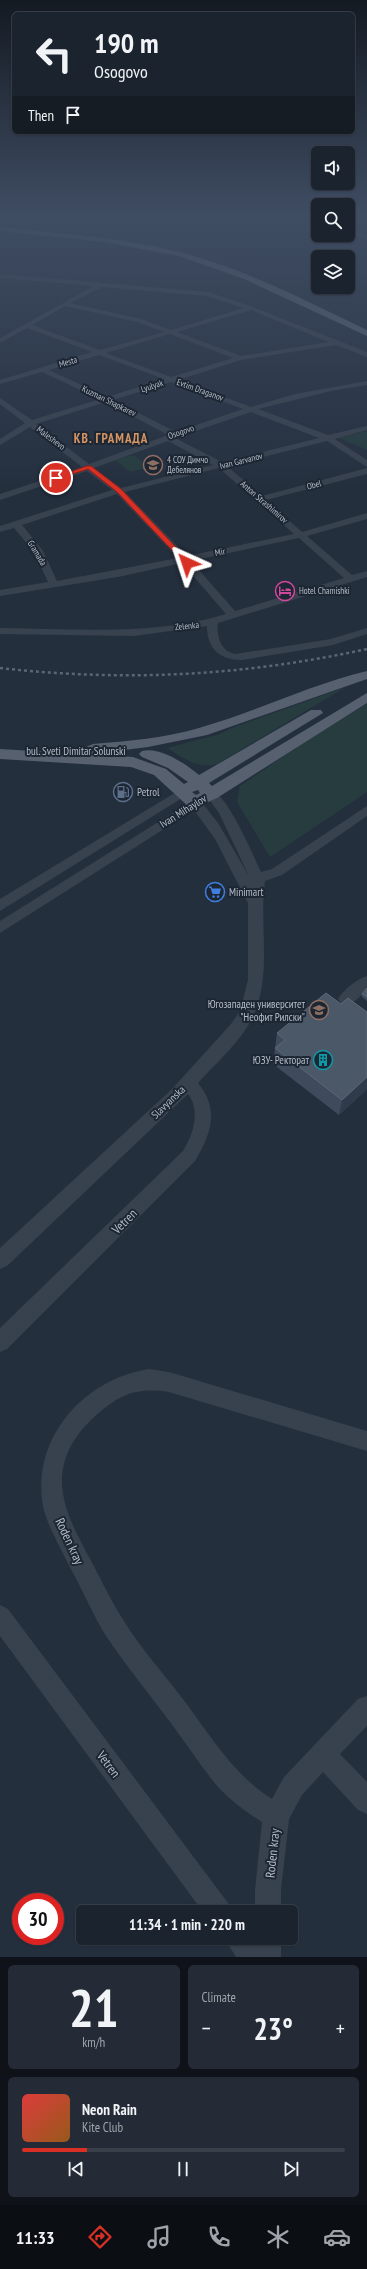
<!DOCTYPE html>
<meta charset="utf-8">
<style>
:root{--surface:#1b232e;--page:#242b36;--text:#f1f3f6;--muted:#a0a4aa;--line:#39404a;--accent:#d93025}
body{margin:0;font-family:"PT Sans Narrow",sans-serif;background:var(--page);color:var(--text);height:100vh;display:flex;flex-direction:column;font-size:15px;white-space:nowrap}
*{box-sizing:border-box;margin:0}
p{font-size:13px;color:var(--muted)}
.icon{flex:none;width:22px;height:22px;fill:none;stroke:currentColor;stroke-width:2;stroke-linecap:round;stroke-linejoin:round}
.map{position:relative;height:1957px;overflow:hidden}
.drawer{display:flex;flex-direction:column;gap:8px;padding:8px;background:#0f1319;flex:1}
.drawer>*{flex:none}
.guide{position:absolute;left:12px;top:12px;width:343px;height:122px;border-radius:6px;box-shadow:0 1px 3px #0004,0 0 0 1px var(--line);background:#1b232e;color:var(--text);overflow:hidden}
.controls{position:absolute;left:311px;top:146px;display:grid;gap:8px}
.controls a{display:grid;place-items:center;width:44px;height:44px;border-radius:6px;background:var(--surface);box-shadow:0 1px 3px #0004,0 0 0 1px var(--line);font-size:20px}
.speed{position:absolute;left:12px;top:1893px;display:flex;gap:8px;font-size:20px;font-weight:700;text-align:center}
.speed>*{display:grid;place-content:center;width:52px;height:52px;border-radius:50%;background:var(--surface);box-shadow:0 1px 3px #0004,0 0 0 1px var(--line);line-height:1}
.speed .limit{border:6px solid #d22;background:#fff;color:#111}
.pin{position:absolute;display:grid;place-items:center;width:34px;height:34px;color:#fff;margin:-17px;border:2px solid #fff;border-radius:50%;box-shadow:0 1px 4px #0007}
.me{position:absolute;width:44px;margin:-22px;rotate:318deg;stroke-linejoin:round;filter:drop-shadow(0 0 3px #0008)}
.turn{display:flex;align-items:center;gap:14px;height:84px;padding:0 16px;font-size:18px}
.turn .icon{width:52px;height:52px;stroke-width:2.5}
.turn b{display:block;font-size:28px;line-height:34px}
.then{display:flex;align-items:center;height:38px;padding:0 16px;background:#0003;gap:8px;font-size:15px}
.big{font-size:30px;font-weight:700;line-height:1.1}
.drawer .card{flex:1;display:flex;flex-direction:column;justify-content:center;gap:6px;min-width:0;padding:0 14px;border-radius:6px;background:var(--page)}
.drawer .dial{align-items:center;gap:0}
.dial b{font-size:52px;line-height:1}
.song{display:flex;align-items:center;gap:12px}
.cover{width:48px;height:48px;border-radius:6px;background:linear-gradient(135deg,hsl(0 70% 55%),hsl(30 70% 35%))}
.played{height:4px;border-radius:2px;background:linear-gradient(90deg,var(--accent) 20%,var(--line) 20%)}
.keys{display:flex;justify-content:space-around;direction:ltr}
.heat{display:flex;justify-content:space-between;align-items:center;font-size:22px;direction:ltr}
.drawer .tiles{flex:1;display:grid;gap:8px;grid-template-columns:1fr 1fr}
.card:last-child{grid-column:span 2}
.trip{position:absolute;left:76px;top:1905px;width:222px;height:40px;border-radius:6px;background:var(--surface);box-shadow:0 1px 3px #0004,0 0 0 1px var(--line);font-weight:700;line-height:40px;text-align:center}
.dock{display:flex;height:64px;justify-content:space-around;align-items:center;background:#0b0e12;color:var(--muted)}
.dock .icon{width:28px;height:28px}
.dock .current{color:var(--accent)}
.dock b{font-size:18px;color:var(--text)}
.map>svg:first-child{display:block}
.green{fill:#263c3f}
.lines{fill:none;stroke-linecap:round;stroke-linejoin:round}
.minor{fill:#38414e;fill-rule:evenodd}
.major{fill:#56606e;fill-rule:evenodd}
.rail{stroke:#5a6575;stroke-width:2.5;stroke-dasharray:3 3;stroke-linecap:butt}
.wall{fill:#3f4b5c}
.shaded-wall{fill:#2f3b4b}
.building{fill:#4b5868;stroke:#5c6777}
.route{fill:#d93025;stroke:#8d1f18}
.labels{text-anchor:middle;stroke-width:4;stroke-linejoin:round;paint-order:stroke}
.far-street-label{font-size:9px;fill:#b4bcc9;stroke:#1d2633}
.far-poi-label{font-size:9px;fill:#b4bcc9;stroke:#1d2633;text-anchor:start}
.street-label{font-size:11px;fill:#b4bcc9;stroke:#1d2633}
.poi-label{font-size:11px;fill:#b4bcc9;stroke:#1d2633;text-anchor:start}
.far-district-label{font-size:13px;font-weight:bold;letter-spacing:1px;fill:#d59563;stroke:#1d2633}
.near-street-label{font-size:13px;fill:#b4bcc9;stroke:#1d2633}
</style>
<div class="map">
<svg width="367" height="1957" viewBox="0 0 367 1957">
<rect width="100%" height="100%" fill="#242f3e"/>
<path class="green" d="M367,431V450L339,438Z
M134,455L150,467L130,472L115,460Z
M346,687L217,764C198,770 182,757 167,748L220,734L232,728Z
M367,704V792L270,857L237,802L240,786L312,737Z"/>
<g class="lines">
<path class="minor" d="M299,215H307L318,219V223Z
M348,229L367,236V240L348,233Z
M0,274L208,292L253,307L367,352V357L336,345L241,360L178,380L251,407L295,394L367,381V385L331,391L258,409L328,435L367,426V430L335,439L367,460V467L327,441L227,466L262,496L367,468V474L266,500L302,532L367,513V519L307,536L352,575L367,571V577L218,623C216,636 221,652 236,654L331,639L367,628V634L333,645L242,660C220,660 207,649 207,626L134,636L0,634V628C76,629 153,636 226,614L182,563L118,577L0,596V590L48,582L34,552L14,528L0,532V526L112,490L87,471L0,500V494L82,467L30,427L0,445V439L25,423L0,404V398L32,420L100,399L42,372L0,384V380L92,352L27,328L0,343V338L94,286L0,278ZM102,287L207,296L244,308L171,330L141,319L70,303ZM65,306L137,322L164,332L100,350L32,325ZM251,310L328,342L241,356L177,332ZM170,334L233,358L171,377L106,353ZM99,355L164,379L107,397L49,370ZM171,382L243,409L176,432L113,400ZM106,402L168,435L89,464L36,424ZM251,412L319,438L222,462L175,438ZM168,441L213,465L121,488L94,468ZM219,468L294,534L187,556L125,492ZM117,494L178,558L57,581L43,551L22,525ZM299,538L344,578L235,611L191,561Z
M183,788L187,789L189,792L187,795L0,911V899Z
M211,790C228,795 253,855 261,872L272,869L367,806V816L282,875L265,881C259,924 272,973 254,1014C243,1040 217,1062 198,1083C220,1110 211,1134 195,1161L7,1349L0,1352V1328L183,1151C193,1135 201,1111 188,1094L7,1266L0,1269V1248L172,1089L231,1024L240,1011L248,980V903L215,839L194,810L0,933V921L195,799L200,800L218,823L249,876L219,813L205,794Z
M367,976V990C359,997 352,1007 341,1003L338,999C343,990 357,979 367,976Z
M149,1369L169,1372L367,1431V1451L169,1392C134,1387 119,1395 93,1418C76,1434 63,1454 62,1478C61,1507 77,1534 90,1559C101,1579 110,1599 122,1618C140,1648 165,1675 186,1703C211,1737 235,1776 272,1799L284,1777L358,1699L367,1696V1726L340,1754L367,1782V1814L358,1810L323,1772L302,1795L289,1819L281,1890V1912H255V1890L262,1822C246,1812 231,1801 218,1787C202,1768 188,1746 173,1726C151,1696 127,1667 106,1636C93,1615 83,1591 71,1569C63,1553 46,1523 43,1506C31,1438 84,1379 149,1369Z
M0,1605L8,1609L228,1903L232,1912H203L0,1636Z
M224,1938H281V1957H236Z"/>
<path class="major" d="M0,227C61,234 123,237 183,253C247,270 307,301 367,330V336L244,279L179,256L104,242L0,231Z
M367,671V679L207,735L148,747L93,754L88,752L85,749L88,746L93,744C128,741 165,738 199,728C256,712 309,685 367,671Z
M367,693V703L217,798L195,808L189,807L154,775L131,767L0,759V749L133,757L166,769L184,784L188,782L168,768L142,757L139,754L142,751C160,746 186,764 199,775L311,710H321L323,713L209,783L212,786ZM198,790L200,793L196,795L192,792Z"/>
<path class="rail" d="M0,668C126,682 243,676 367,649"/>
</g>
<path class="wall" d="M367,988V1001L362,997V994Z
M341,1004L367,1012V1089L339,1115L273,1064L277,1033Z"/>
<path class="shaded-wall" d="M367,1077V1089L339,1115L342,1100Z"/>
<path class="building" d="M367,988V997L362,994Z
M326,993L341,1004L348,998L367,1012V1077L342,1100L275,1048L285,1040L277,1033Z"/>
<linearGradient id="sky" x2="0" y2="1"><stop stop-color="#141a22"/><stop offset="0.44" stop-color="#3f4d63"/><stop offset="1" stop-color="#3f4d63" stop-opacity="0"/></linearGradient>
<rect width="367" height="489" fill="url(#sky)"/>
<path class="route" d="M87,466H91L121,489L189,561V564H185L117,492L88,469L57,479L53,478Z"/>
<defs>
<g id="school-ring" transform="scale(1)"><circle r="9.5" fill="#1d2633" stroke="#8d6e63" stroke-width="1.5"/><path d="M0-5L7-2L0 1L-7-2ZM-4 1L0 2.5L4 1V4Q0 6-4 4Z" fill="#8d6e63"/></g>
<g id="hotel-ring" transform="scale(1)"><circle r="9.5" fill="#1d2633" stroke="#d1479c" stroke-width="1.5"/><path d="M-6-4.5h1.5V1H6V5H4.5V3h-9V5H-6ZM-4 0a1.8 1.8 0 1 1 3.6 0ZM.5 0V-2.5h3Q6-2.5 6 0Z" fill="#d1479c"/></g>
<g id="fuel-ring" transform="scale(1)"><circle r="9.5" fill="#1d2633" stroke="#5c6f8a" stroke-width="1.5"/><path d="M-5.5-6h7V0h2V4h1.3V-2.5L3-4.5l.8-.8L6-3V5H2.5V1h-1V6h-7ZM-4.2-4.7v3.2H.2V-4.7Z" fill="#5c6f8a"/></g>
<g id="supermarket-ring" transform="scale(1)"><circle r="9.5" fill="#1d2633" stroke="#3f7fe0" stroke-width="1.5"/><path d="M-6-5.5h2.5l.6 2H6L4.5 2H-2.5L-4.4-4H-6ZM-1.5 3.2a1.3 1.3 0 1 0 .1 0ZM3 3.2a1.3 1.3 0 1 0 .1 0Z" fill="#3f7fe0"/></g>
<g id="university-ring" transform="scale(1)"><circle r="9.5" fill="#1d2633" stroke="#8d6e63" stroke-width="1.5"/><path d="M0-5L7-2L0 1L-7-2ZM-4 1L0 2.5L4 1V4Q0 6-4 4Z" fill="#8d6e63"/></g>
<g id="building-ring" transform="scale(1)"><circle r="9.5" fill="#1d2633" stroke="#0f9aa8" stroke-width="1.5"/><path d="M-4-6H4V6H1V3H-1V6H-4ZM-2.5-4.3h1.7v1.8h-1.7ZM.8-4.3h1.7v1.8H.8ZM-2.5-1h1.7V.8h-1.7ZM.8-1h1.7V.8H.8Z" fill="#0f9aa8"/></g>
</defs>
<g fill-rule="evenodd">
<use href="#school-ring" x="153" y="465"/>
<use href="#hotel-ring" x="285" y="591"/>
<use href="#fuel-ring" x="123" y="792"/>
<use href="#supermarket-ring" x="215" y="892"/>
<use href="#university-ring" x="319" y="1010"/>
<use href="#building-ring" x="323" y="1060"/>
</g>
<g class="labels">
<g class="far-street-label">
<text transform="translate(68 362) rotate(-16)" y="3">Mesta</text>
<text transform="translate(152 386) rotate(-18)" y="3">Lyulyak</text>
<text transform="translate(200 390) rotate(20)" y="3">Evtim Draganov</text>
<text transform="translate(109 401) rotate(26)" y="3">Kuzman Shapkarev</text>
<text transform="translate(181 432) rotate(-19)" y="3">Osogovo</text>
<text transform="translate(51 438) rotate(37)" y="3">Maleshevo</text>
<text transform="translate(241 461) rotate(-14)" y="3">Ivan Garvanov</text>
<text transform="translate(314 485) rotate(-15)" y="3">Obel</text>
<text transform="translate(264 502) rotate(41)" y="3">Anton Strashimirov</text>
<text transform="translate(220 552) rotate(-11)" y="3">Mir</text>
<text transform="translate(37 553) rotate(59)" y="3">Gramada</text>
<text transform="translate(187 626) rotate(-6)" y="3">Zelenka</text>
</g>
<g class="far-poi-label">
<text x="167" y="463">4 СОУ Димчо<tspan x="167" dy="10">Дебелянов</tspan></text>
<text x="299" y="594">Hotel Chamishki</text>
</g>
<g class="street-label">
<text x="76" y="755">bul. Sveti Dimitar Solunski</text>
<text transform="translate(183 811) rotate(-32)" y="4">Ivan Mihaylov</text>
<text transform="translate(168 1102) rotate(-44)" y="4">Slavyanska</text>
</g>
<g class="poi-label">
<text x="137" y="796">Petrol</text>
<text x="229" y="896">Minimart</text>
<text x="305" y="1008" text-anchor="end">Югозападен университет<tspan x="305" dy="13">"Неофит Рилски"</tspan></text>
<text x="309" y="1064" text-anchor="end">ЮЗУ- Ректорат</text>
</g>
<g class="far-district-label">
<text x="111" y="443">КВ. ГРАМАДА</text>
</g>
<g class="near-street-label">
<text transform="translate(124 1221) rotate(-45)" y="5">Vetren</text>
<text transform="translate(70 1541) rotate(65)" y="5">Roden kray</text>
<text transform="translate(109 1764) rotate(53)" y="5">Vetren</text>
<text transform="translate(272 1853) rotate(-84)" y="5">Roden kray</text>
</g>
</g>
</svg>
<div class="controls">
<a><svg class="icon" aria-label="sound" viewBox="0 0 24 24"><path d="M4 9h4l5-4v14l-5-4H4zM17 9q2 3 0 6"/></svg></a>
<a><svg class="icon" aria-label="search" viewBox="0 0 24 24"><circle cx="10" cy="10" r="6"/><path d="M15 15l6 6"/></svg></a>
<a><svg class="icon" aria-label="layers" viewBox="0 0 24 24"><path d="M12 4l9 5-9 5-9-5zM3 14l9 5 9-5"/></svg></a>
</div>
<div class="speed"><div class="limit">30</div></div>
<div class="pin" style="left:56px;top:478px;background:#d93025"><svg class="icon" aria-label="arrive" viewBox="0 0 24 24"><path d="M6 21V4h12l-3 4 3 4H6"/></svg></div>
<svg class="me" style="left:187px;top:563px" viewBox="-20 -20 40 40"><path d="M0-17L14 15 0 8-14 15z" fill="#d93025" stroke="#fff" stroke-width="4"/></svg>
<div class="trip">11:34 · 1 min · 220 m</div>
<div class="guide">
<div class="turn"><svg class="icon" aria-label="left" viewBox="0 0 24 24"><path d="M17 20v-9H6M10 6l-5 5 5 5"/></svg><div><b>190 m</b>Osogovo</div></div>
<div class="then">Then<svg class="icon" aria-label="arrive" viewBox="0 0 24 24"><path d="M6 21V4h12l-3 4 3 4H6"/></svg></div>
</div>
</div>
<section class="drawer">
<div class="tiles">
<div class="card dial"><b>21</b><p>km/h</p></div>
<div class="card"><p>Climate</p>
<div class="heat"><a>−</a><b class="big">23°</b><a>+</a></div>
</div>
<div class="card">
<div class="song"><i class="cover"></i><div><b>Neon Rain</b><p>Kite Club</p></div></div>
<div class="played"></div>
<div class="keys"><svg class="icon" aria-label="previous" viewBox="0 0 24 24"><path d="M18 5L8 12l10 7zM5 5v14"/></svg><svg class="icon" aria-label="pause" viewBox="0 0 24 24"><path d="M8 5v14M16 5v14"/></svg><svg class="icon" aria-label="next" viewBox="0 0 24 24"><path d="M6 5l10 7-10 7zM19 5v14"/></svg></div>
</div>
</div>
</section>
<nav class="dock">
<b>11:33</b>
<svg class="icon current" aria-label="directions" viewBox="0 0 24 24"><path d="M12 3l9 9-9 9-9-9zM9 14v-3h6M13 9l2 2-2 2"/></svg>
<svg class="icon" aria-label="music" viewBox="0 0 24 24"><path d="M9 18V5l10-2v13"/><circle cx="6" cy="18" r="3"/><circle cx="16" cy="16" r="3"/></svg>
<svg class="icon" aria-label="phone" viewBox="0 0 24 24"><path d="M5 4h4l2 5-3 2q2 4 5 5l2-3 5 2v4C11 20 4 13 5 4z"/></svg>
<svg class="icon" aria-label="climate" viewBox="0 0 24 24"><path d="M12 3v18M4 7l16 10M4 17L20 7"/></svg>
<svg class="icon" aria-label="car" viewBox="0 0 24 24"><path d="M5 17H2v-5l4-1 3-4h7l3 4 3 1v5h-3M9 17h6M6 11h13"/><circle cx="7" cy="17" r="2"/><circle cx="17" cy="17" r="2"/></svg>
</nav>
